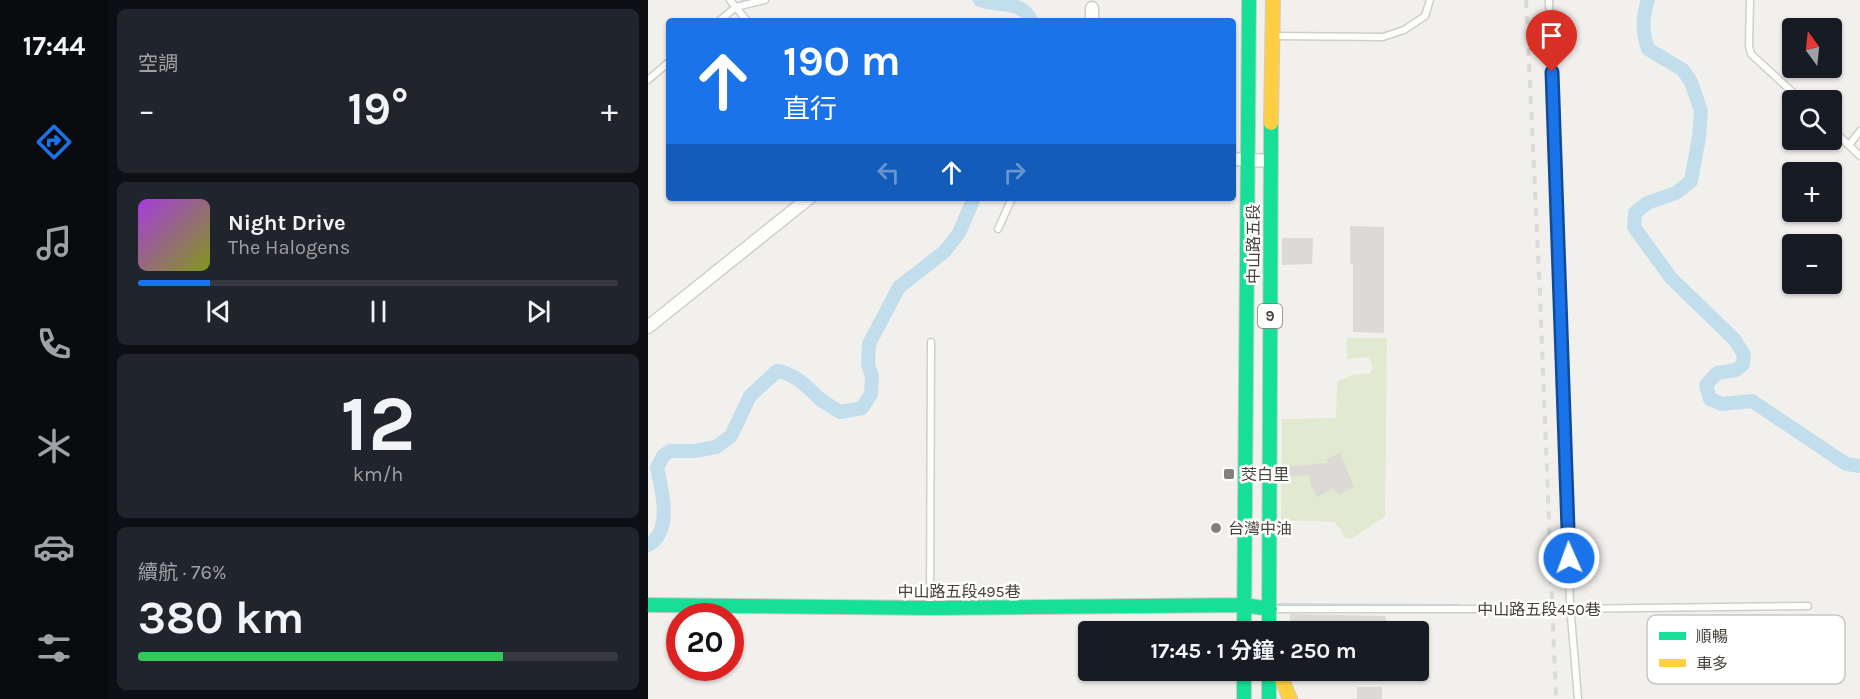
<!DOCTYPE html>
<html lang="zh-TW">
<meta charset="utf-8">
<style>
:root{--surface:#171b24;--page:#20242c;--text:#f1f3f6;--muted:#9ea1a6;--line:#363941;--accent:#1a73e8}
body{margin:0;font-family:Karla,"Noto Sans TC",sans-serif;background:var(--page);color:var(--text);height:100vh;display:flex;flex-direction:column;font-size:22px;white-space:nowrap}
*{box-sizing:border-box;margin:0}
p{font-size:20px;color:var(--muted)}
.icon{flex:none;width:33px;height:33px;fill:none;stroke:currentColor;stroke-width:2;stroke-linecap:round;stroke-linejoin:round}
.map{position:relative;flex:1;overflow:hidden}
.details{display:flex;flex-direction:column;gap:9px;padding:9px;background:#0d0f14;width:540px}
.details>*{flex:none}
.guide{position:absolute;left:18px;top:18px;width:570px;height:183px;border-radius:6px;box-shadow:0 2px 4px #0004;background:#1a73e8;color:#fff;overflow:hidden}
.needle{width:39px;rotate:345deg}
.controls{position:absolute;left:1134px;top:18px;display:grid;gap:12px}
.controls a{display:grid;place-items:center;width:60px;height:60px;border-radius:6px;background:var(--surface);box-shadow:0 2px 4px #0004;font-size:30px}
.speed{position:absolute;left:18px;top:603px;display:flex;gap:12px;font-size:30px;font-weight:700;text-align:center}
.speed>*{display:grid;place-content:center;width:78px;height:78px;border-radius:50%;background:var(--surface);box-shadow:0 2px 4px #0004;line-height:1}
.speed .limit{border:9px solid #d22;background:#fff;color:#111}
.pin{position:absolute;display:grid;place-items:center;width:51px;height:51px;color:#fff;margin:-62px -26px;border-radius:50% 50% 50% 0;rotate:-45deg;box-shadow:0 0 6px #0007}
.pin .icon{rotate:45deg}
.me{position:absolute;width:66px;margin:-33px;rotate:358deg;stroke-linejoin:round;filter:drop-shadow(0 0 4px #0008)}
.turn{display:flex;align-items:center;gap:21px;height:126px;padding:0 18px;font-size:27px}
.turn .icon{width:78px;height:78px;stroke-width:2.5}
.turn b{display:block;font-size:42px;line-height:51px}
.lanes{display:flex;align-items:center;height:57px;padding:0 18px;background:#0003;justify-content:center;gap:30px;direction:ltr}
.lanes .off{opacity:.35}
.big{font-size:45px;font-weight:700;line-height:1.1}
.details .tile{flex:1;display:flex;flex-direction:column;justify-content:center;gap:9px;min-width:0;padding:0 21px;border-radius:9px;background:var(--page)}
.details .dial{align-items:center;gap:0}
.dial b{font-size:78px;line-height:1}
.song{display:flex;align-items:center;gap:18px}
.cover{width:72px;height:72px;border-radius:9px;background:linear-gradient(135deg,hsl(280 70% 55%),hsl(70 70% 35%))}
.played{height:6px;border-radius:3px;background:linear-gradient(90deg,var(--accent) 15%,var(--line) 15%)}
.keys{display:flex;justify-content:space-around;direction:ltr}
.heat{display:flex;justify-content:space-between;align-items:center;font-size:33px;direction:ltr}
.charge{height:9px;border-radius:4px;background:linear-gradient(90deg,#34c759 76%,var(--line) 0)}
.trip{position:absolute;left:430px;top:621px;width:351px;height:60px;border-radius:6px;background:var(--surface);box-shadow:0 2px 4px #0004;font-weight:700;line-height:60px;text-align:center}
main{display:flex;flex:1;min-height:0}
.tabs{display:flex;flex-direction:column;width:108px;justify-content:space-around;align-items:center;background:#090b0e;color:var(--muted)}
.tabs .icon{width:42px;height:42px}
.tabs .selected{color:var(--accent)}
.tabs b{font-size:27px;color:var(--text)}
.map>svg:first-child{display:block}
.green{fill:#e1ead0}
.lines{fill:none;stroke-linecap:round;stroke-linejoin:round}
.stream{stroke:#c2deec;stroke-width:4}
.canal{stroke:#c2deec;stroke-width:14}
.building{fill:#dcd9d6}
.lane-casing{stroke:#d0cecb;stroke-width:9}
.street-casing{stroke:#d0cecb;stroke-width:15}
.fast-casing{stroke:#d0ccc5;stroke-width:16}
.slow-casing{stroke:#d0ccc5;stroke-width:16}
.lane{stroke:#fdfdfc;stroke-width:6}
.street{stroke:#fdfdfc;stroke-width:12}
.fast{stroke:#16e098;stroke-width:14}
.slow{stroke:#ffcf43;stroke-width:14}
.rail{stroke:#dadad9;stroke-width:4;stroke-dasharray:8 8;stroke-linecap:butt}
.route-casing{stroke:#114b97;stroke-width:15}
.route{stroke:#1a73e8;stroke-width:10}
.poi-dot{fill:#847f79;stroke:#fff;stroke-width:2}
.labels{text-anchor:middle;stroke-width:5;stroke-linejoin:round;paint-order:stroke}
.shield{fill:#fff;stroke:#7f7b75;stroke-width:1.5}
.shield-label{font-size:15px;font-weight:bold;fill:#48423a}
.street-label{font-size:16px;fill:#48423a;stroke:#fff}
.poi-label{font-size:16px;fill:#48423a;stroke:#fff;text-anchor:start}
.key{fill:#fff;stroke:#c8c6c4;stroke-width:1.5}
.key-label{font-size:16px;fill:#48423a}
</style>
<main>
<nav class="tabs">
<b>17:44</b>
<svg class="icon selected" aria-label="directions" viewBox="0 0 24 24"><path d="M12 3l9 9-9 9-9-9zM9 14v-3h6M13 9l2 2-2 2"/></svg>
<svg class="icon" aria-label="music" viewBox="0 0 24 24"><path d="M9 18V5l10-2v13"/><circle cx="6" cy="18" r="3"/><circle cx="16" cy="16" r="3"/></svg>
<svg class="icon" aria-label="phone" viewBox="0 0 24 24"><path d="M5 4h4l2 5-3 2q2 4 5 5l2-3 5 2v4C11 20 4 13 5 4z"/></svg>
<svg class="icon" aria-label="climate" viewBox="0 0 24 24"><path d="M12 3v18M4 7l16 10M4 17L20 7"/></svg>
<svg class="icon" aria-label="car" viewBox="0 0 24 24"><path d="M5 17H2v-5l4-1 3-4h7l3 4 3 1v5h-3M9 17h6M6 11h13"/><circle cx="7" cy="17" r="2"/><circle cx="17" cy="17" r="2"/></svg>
<svg class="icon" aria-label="filters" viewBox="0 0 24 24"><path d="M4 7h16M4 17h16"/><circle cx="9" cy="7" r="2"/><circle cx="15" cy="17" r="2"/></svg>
</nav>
<section class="details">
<div class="tile"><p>空調</p>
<div class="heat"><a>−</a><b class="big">19°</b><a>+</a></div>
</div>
<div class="tile">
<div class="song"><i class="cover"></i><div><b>Night Drive</b><p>The Halogens</p></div></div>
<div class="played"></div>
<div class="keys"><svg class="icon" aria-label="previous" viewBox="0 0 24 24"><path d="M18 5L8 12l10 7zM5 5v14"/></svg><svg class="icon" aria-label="pause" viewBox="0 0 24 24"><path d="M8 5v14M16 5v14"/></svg><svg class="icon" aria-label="next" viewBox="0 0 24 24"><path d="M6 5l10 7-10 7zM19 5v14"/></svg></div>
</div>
<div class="tile dial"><b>12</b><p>km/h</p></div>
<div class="tile"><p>續航 · 76%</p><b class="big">380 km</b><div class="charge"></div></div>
</section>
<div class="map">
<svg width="1212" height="699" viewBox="0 0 1212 699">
<rect width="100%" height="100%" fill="#f2f0ed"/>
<path class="green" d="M698,338H739L737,516L703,539L697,538L693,529L686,522L633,520L634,419L688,418L689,381L699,378L703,375L722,373L725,368L721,357L699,359Z"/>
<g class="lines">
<path class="stream" d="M94,2L102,0
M629,605L811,606"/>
<path class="canal" d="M332,0C350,7 376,0 383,21
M1000,0C994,18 994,31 1000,49L1035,70L1043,82L1053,111L1051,137L1043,181L1028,193L999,203L987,213L986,227L1023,278L1087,340L1096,355L1095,364L1088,370L1069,373L1058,385L1062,399L1074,404L1104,401L1198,464L1212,466
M0,545C25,532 14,490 9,468L15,456L22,451H46L68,447L83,436L102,396L129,371C148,374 158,386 172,399C178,404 186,408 192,412L214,408L223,394L224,376L220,364L221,344L251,287L296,252L311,233L326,198"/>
</g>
<path class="building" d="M702,226L736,227V333L705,332V264H702Z
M634,238H665L664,264L634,265Z
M692,453L706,487L691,495L685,488L670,497L663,486L662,475L633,477V467L680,463L678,459Z
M642,614L738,616V632H642Z
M709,687H734V699H709Z"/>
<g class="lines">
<g class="lane-casing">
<path id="lane" d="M82,0L99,21
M901,0L922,604L930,699
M1102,0L1101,46L1103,54L1153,100
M71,21L88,7L117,0
M626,36L735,37L756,30L777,16L782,0
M0,80L21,62
M1184,129L1212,156
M1201,145L1212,131
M350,229L364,198
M282,608L283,342
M622,609H916L1160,606"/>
</g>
<g class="street-casing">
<path id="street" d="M444,8V21
M585,159L622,161
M0,327L161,198"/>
</g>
<g class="fast-casing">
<path id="fast" d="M0,605L282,608L596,605L622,609
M596,632L601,0
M621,632L623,123
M596,670V699
M621,670V699"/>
</g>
<g class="slow-casing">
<path id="slow" d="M623,123L625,0
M630,670L642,699"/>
</g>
<use href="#lane" class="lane"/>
<use href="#street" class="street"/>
<use href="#fast" class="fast"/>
<use href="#slow" class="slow"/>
<path class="rail" d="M878,0L892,295L908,699"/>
</g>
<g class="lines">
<g class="route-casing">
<path id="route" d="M904,72L921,558"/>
</g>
<use href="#route" class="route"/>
</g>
<g class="poi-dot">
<rect x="575" y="468" width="12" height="12" rx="3"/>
<circle cx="568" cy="528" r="6"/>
</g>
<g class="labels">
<rect class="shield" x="610" y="304" width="24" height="24" rx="4.5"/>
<g class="shield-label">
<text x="622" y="321">9</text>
</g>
<g class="street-label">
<text transform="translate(605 244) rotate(-90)" y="6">中山路五段</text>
<text x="311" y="597">中山路五段495巷</text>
<text x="891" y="615">中山路五段450巷</text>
</g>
<g class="poi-label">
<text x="593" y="480">茭白里</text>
<text x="580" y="534">台灣中油</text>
</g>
</g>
<rect x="999" y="615" width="198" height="69" rx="9" class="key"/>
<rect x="1011" y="632" width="27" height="8" fill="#16e098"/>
<rect x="1011" y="659" width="27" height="8" fill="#ffcf43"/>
<g class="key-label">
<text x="1048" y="642">順暢</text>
<text x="1048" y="669">車多</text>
</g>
</svg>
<div class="controls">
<a><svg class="needle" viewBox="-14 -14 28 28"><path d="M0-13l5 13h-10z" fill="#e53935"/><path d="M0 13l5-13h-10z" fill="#9ea1a6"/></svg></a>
<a><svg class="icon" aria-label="search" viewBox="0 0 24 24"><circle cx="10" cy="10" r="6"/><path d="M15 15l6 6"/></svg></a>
<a>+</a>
<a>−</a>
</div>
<div class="speed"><div class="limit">20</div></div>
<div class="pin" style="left:904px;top:72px;background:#d93025"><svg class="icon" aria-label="arrive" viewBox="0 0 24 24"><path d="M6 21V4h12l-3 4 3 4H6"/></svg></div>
<svg class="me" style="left:921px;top:558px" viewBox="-20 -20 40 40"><circle r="17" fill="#1a73e8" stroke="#fff" stroke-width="3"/><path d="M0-11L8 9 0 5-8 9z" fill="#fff"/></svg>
<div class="trip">17:45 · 1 分鐘 · 250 m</div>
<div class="guide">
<div class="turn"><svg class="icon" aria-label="ahead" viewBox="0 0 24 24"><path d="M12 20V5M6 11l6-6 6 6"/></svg><div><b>190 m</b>直行</div></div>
<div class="lanes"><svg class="icon off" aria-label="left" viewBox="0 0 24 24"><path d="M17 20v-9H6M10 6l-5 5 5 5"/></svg><svg class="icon" aria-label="ahead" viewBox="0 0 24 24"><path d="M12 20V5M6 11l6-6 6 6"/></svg><svg class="icon off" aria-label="right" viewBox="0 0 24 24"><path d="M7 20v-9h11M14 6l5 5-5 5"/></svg></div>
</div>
</div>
</main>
